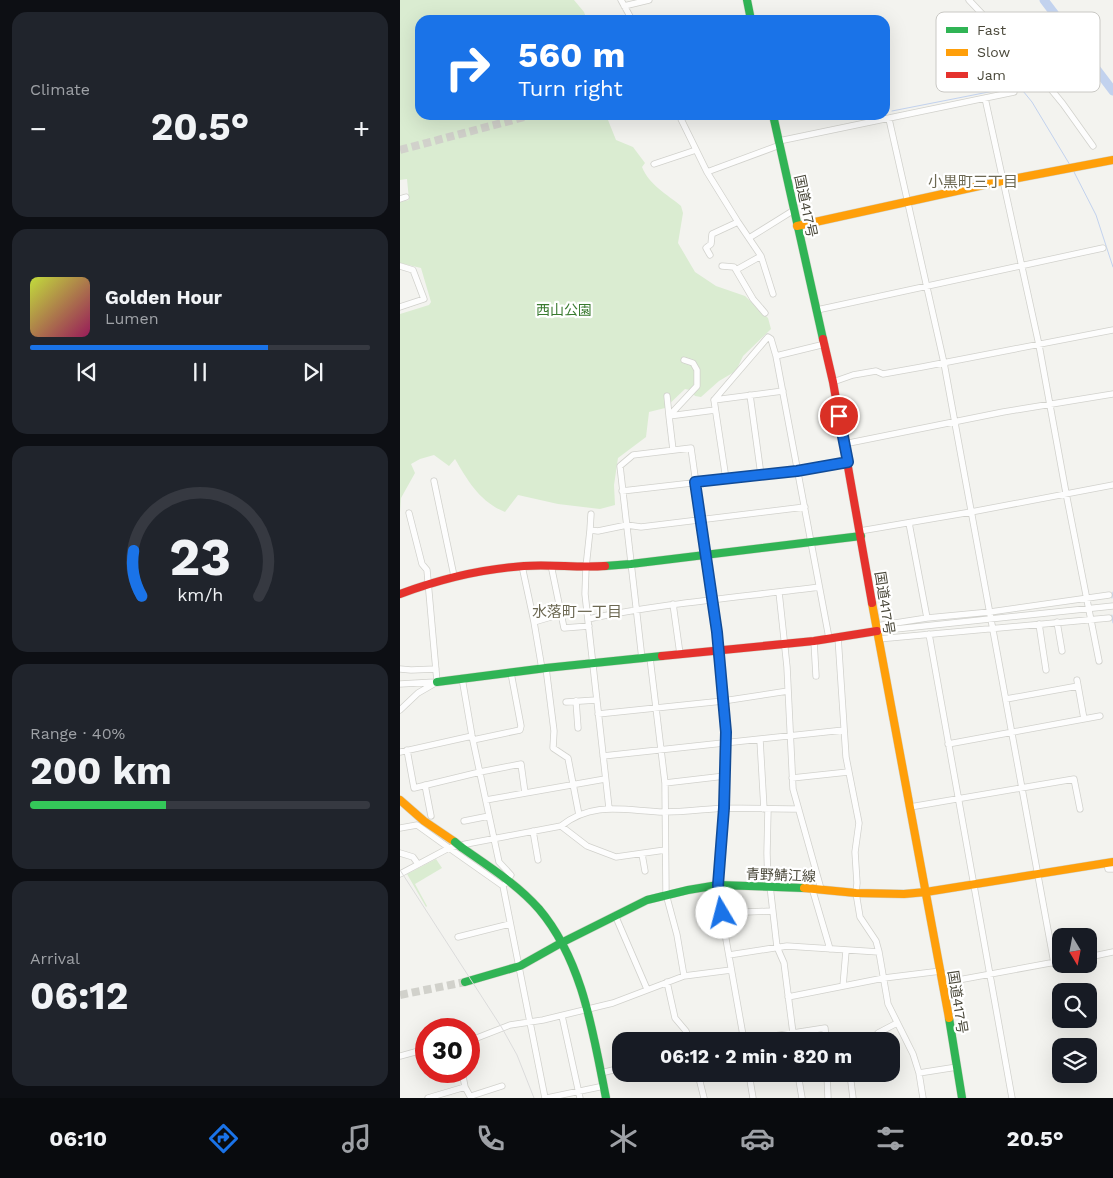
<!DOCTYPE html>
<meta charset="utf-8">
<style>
:root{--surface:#171b24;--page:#20242c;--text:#f1f3f6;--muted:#9ea1a6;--line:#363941;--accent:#1a73e8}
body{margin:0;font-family:"Work Sans","Noto Sans JP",sans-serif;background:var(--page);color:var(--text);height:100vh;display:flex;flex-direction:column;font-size:19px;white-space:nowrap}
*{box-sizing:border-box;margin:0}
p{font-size:16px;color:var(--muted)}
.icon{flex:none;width:28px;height:28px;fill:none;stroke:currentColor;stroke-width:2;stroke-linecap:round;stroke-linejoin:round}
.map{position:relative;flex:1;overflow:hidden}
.sheet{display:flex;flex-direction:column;gap:12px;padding:12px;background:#0d0f14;width:400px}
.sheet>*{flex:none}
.guide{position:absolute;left:15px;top:15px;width:475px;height:105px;border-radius:15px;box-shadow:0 5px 20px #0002;background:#1a73e8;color:#fff;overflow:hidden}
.needle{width:32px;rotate:170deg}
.tools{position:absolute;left:652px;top:928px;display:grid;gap:10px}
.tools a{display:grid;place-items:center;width:45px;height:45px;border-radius:10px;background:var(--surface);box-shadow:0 5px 20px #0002;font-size:25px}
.speed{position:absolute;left:15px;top:1018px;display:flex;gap:10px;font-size:25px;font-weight:700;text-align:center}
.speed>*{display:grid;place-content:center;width:65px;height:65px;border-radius:50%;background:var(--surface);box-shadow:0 5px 20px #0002;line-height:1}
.speed .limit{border:8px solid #d22;background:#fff;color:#111}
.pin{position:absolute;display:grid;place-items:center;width:42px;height:42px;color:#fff;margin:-21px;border:2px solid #fff;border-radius:50%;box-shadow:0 1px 5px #0007}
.me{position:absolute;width:55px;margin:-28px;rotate:352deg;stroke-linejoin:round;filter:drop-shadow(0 0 4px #0008)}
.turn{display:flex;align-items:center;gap:18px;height:105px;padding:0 20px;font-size:22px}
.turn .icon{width:65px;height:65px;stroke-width:2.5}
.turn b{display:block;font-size:35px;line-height:42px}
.big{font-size:38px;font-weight:700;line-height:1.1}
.sheet .card{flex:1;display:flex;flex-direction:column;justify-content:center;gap:8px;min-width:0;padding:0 18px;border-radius:15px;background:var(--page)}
.sheet .dial{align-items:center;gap:0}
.dial svg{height:130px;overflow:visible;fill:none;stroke:var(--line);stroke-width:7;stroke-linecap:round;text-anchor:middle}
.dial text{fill:var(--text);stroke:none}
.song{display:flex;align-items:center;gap:15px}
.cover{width:60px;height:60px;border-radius:8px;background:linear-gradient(135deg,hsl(70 70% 55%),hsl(330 70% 35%))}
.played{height:5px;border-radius:2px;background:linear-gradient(90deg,var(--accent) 70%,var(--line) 70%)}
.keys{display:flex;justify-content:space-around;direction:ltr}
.heat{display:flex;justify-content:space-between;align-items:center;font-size:28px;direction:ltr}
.charge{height:8px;border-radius:4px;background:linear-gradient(90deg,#34c759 40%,var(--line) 0)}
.trip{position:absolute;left:212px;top:1032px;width:288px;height:50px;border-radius:15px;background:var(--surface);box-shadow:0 5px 20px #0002;font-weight:700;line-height:50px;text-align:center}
.tab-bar{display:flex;height:80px;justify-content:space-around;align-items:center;background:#090b0e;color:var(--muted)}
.tab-bar .icon{width:35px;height:35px}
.tab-bar .selected{color:var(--accent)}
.tab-bar b{font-size:22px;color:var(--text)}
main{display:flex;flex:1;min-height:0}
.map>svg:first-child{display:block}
.green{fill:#daecd1}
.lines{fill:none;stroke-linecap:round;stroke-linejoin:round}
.stream{stroke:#c2d2ee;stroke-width:1}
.river{stroke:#c2d2ee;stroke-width:9}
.secondary-tunnel{stroke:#d1d1cb;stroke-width:8;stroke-dasharray:8 4;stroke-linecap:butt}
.street-casing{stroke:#d1d1cc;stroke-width:7}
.fast-casing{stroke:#d3d3c8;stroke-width:9}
.slow-casing{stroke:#d3d3c8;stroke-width:9}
.jam-casing{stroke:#d3d3c8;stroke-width:9}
.street{stroke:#fdfdfd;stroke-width:5.5}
.fast{stroke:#30b455;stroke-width:8}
.slow{stroke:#ff9f0a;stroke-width:8}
.jam{stroke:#e5322d;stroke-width:8}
.tram{stroke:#dbdbdb;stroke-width:1}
.fast-bridge-casing{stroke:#d3d3c8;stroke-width:9;stroke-linecap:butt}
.fast-bridge{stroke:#30b455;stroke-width:8}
.route-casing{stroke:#114b97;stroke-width:12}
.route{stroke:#1a73e8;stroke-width:9}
.labels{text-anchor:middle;stroke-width:4.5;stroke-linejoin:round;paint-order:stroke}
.street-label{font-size:14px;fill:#4a483a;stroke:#fff}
.park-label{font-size:14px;fill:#397a2f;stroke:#fff}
.neighbourhood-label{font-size:15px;fill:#6c6852;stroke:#fff}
.key{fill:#fff;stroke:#c9c8c4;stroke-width:1}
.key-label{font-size:14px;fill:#4a483a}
</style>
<main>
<section class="sheet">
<div class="card"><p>Climate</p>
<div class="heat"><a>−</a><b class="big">20.5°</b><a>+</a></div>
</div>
<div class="card">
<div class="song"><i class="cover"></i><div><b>Golden Hour</b><p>Lumen</p></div></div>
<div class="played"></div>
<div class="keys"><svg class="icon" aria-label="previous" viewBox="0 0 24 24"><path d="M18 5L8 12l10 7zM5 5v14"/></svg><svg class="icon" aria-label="pause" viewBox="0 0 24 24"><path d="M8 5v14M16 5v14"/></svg><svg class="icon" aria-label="next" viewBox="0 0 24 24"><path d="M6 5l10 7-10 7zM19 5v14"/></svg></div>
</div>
<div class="card dial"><svg viewBox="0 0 100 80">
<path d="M14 69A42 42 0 1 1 86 69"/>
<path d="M14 69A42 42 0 0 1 9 41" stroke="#1a73e8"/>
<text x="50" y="56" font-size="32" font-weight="700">23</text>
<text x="50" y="72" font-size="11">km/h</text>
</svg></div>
<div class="card"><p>Range · 40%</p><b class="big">200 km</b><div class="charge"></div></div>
<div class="card"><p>Arrival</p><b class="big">06:12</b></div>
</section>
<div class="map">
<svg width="713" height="1098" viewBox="0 0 713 1098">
<rect width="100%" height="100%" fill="#f3f3ef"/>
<path class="green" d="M0,0H174L184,12L187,20H20V115H206L216,140L233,147L245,163L242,167C249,185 267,194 281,206L283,213L278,243L295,272L316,286L345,296L368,318L371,329L343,356L336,371L319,381L301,397L295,396L290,390L285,389L265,408L249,412L246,437L218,458L214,485L215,505L200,509L158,504L118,495L105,512C80,502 68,481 55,459L49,466L34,455L20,459L11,464L15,473L1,498L0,513V314L29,305L31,302L21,268L0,263V202L9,200L7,179L0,180Z
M36,859L42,868L15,884L27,906L26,907L7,874Z"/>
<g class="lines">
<path class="stream" d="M492,111L614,87L623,91L632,102L670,165
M673,170L696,215L713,267
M712,598L713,592
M712,615L713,623"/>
<path class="river" d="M644,0L713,91"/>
<path class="secondary-tunnel" d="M0,150L132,115
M0,995L65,982"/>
<g class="street-casing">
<path id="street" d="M221,0L232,20
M569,0L636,71L663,104L693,146
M224,6L249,0
M585,98L639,345L666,493L699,661
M279,115L307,172L338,222L361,256L373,294
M489,119L544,363L654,963
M379,141L614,92
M254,164L296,150
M307,172L380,145
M0,199L6,197
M349,238L394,210
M310,255L306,248L311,244L312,234L338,222
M361,256L336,270L353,299L365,313
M0,266L13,270L24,299L0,307
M322,266L334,267L336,270
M417,310L703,248
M425,344L376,356L429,638
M433,382L453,375L476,371L483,374L522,367L713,330
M350,395L361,475
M267,396L269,416L297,386V370L293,363L284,360
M314,400L368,337L371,339L376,356
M444,444L603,412L713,394
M273,450L269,416L315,410
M326,479L314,400L383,391
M34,481L54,576
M222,491L397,471L448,462
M9,513L22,564L27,570L37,682
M509,523L527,618
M190,530L191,514
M460,531L571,512L713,485
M151,565L164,628L189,626
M122,566L134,622L142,669
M379,592L387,667L393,789L421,889
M273,604L280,654
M188,619C264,603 342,597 419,587
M134,622L161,614
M657,622L662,651
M639,624L646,670
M476,626L527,618L590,612L709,595
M477,631L713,606
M529,634L612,1098
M438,637L446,757L459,823L455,852L457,883L456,893L460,917L476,941L479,952
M478,639L709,618
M414,641L416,676
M250,658L265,783L266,894L277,935L284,976
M242,659L220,466L233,455L291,448L317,632L326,732L324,808L318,894L344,1041
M146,668L154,731L153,748L168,758L179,815
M0,669L11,670L36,669
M62,678L72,736L99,862L111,875L106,883
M677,680L684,719
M0,684L35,682
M606,699L678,686
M176,701L178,728
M166,702L196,700
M0,710L18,693L37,682
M198,714L323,701L388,691
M73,740L120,730L121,726L111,673
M360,740L364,809
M548,744L700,716
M7,750L14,788L80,772L121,764L125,793
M0,752L72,736
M203,756L444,730
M392,778L448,772
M265,783L325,776
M25,785L31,816
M86,800L205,779
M510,807L674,779L680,809
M209,808L185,594L186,567L190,530L198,531L227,525L241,527L405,507
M64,821L89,816
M161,826L187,846L216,857L265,850
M0,828L17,825L49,848L66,844L161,826C193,800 227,811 264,812C285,812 305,809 325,808C350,808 374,809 398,809
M133,831L138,860
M0,853L13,857L18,864
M242,854L245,871
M707,863L708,869H713
M0,874L49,848L103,886L145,1098
M368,886L367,853L368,809
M370,886L377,947L384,963L394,1041
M412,888L430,949
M321,913L372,911
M215,915L247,989
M58,937L110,924
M329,955L387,946L479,952L488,1004L513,1054L519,1073L523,1098
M689,957L713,952
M267,982L275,1018L286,1031L289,1041
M542,983L661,961
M443,986L446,951
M388,997L484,978L541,971
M162,1016L180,1098
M478,1033L497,1023
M69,1041L110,1025L143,1020L213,1003L284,976L331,970
M342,1041L425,1028L426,1041
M0,1056L26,1049
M62,1071L65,1087L71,1098
M201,1073L221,1068
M519,1073L557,1067
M298,1074L304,1098
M349,1074L353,1098
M398,1074L402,1098
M427,1074L428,1098
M450,1074L453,1098
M71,1096L102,1086
M28,1098L65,1087
M147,1098L204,1086"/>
</g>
<g class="fast-casing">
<path id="fast" d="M347,0L351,20
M373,115L423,339
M205,566L231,564L461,536
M37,682L146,668L262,656
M61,847C88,866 117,884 139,909C183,961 193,1033 206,1098
M65,982L120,966L161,943L247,900L288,890L318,885L404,888
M549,1018L562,1098"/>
</g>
<g class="slow-casing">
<path id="slow" d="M397,226L602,181L713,160
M472,603L549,1018
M0,800L24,821L55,842
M404,888L456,893L504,894L526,892L713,862"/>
</g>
<g class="jam-casing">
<path id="jam" d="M423,339L433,382L472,603
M0,594C40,579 81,569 124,566C151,564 178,568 205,566
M262,656L414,641L477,631"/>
</g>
<use href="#street" class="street"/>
<use href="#fast" class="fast"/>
<use href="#slow" class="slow"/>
<use href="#jam" class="jam"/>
<path class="tram" d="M0,870L102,1028L117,1055L134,1098"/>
<g class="fast-bridge-casing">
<path id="fast-bridge" d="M55,842L61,847"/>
</g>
<use href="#fast-bridge" class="fast-bridge"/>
</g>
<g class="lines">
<g class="route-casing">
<path id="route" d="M322,913L318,885L324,808L326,732L317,632L295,482L397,471L448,462L439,416"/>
</g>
<use href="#route" class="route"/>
</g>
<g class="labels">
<g class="street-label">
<text transform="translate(406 206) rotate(78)" y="5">国道417号</text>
<text transform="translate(485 603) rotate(81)" y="5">国道417号</text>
<text transform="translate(381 875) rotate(2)" y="5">青野鯖江線</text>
<text transform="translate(558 1002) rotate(81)" y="5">国道417号</text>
</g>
<g class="park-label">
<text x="164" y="315">西山公園</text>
</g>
<g class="neighbourhood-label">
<text x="573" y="187">小黒町三丁目</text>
<text x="177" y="617">水落町一丁目</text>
</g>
</g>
<rect x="536" y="12" width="164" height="80" rx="8" class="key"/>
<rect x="546" y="27" width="22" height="6" fill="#30b455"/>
<rect x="546" y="49" width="22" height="7" fill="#ff9f0a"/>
<rect x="546" y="72" width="22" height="6" fill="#e5322d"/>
<g class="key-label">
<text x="577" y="35">Fast</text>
<text x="577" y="57">Slow</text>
<text x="577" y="80">Jam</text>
</g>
</svg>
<div class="tools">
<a><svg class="needle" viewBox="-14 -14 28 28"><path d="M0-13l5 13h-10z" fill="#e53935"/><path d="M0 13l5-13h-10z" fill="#9ea1a6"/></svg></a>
<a><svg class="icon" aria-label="search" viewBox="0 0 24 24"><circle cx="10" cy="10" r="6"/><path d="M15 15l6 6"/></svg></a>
<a><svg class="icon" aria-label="layers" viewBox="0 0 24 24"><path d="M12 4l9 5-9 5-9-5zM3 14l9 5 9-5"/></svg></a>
</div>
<div class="speed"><div class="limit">30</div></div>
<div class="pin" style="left:439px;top:416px;background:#d93025"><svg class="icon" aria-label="arrive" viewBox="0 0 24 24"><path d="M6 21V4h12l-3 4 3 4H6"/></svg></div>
<svg class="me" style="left:322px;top:913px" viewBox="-20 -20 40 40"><circle r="19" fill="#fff"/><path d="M0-13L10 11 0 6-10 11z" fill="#1a73e8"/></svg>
<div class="trip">06:12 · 2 min · 820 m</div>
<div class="guide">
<div class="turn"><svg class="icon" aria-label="right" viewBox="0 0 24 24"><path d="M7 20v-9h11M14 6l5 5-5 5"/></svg><div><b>560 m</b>Turn right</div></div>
</div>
</div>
</main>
<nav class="tab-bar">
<b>06:10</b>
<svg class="icon selected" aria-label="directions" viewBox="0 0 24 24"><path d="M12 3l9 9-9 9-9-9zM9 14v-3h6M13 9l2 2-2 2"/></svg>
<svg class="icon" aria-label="music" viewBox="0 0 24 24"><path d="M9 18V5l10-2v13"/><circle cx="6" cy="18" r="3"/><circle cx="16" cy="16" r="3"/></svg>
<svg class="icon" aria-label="phone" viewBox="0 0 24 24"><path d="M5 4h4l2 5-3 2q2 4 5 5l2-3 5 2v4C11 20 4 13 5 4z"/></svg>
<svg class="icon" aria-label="climate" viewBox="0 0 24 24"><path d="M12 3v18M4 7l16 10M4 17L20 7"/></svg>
<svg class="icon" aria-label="car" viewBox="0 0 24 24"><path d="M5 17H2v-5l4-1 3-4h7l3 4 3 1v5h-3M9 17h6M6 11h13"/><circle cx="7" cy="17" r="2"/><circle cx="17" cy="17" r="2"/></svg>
<svg class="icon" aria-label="filters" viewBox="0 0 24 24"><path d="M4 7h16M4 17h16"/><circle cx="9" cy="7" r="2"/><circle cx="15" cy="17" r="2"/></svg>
<b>20.5°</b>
</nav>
